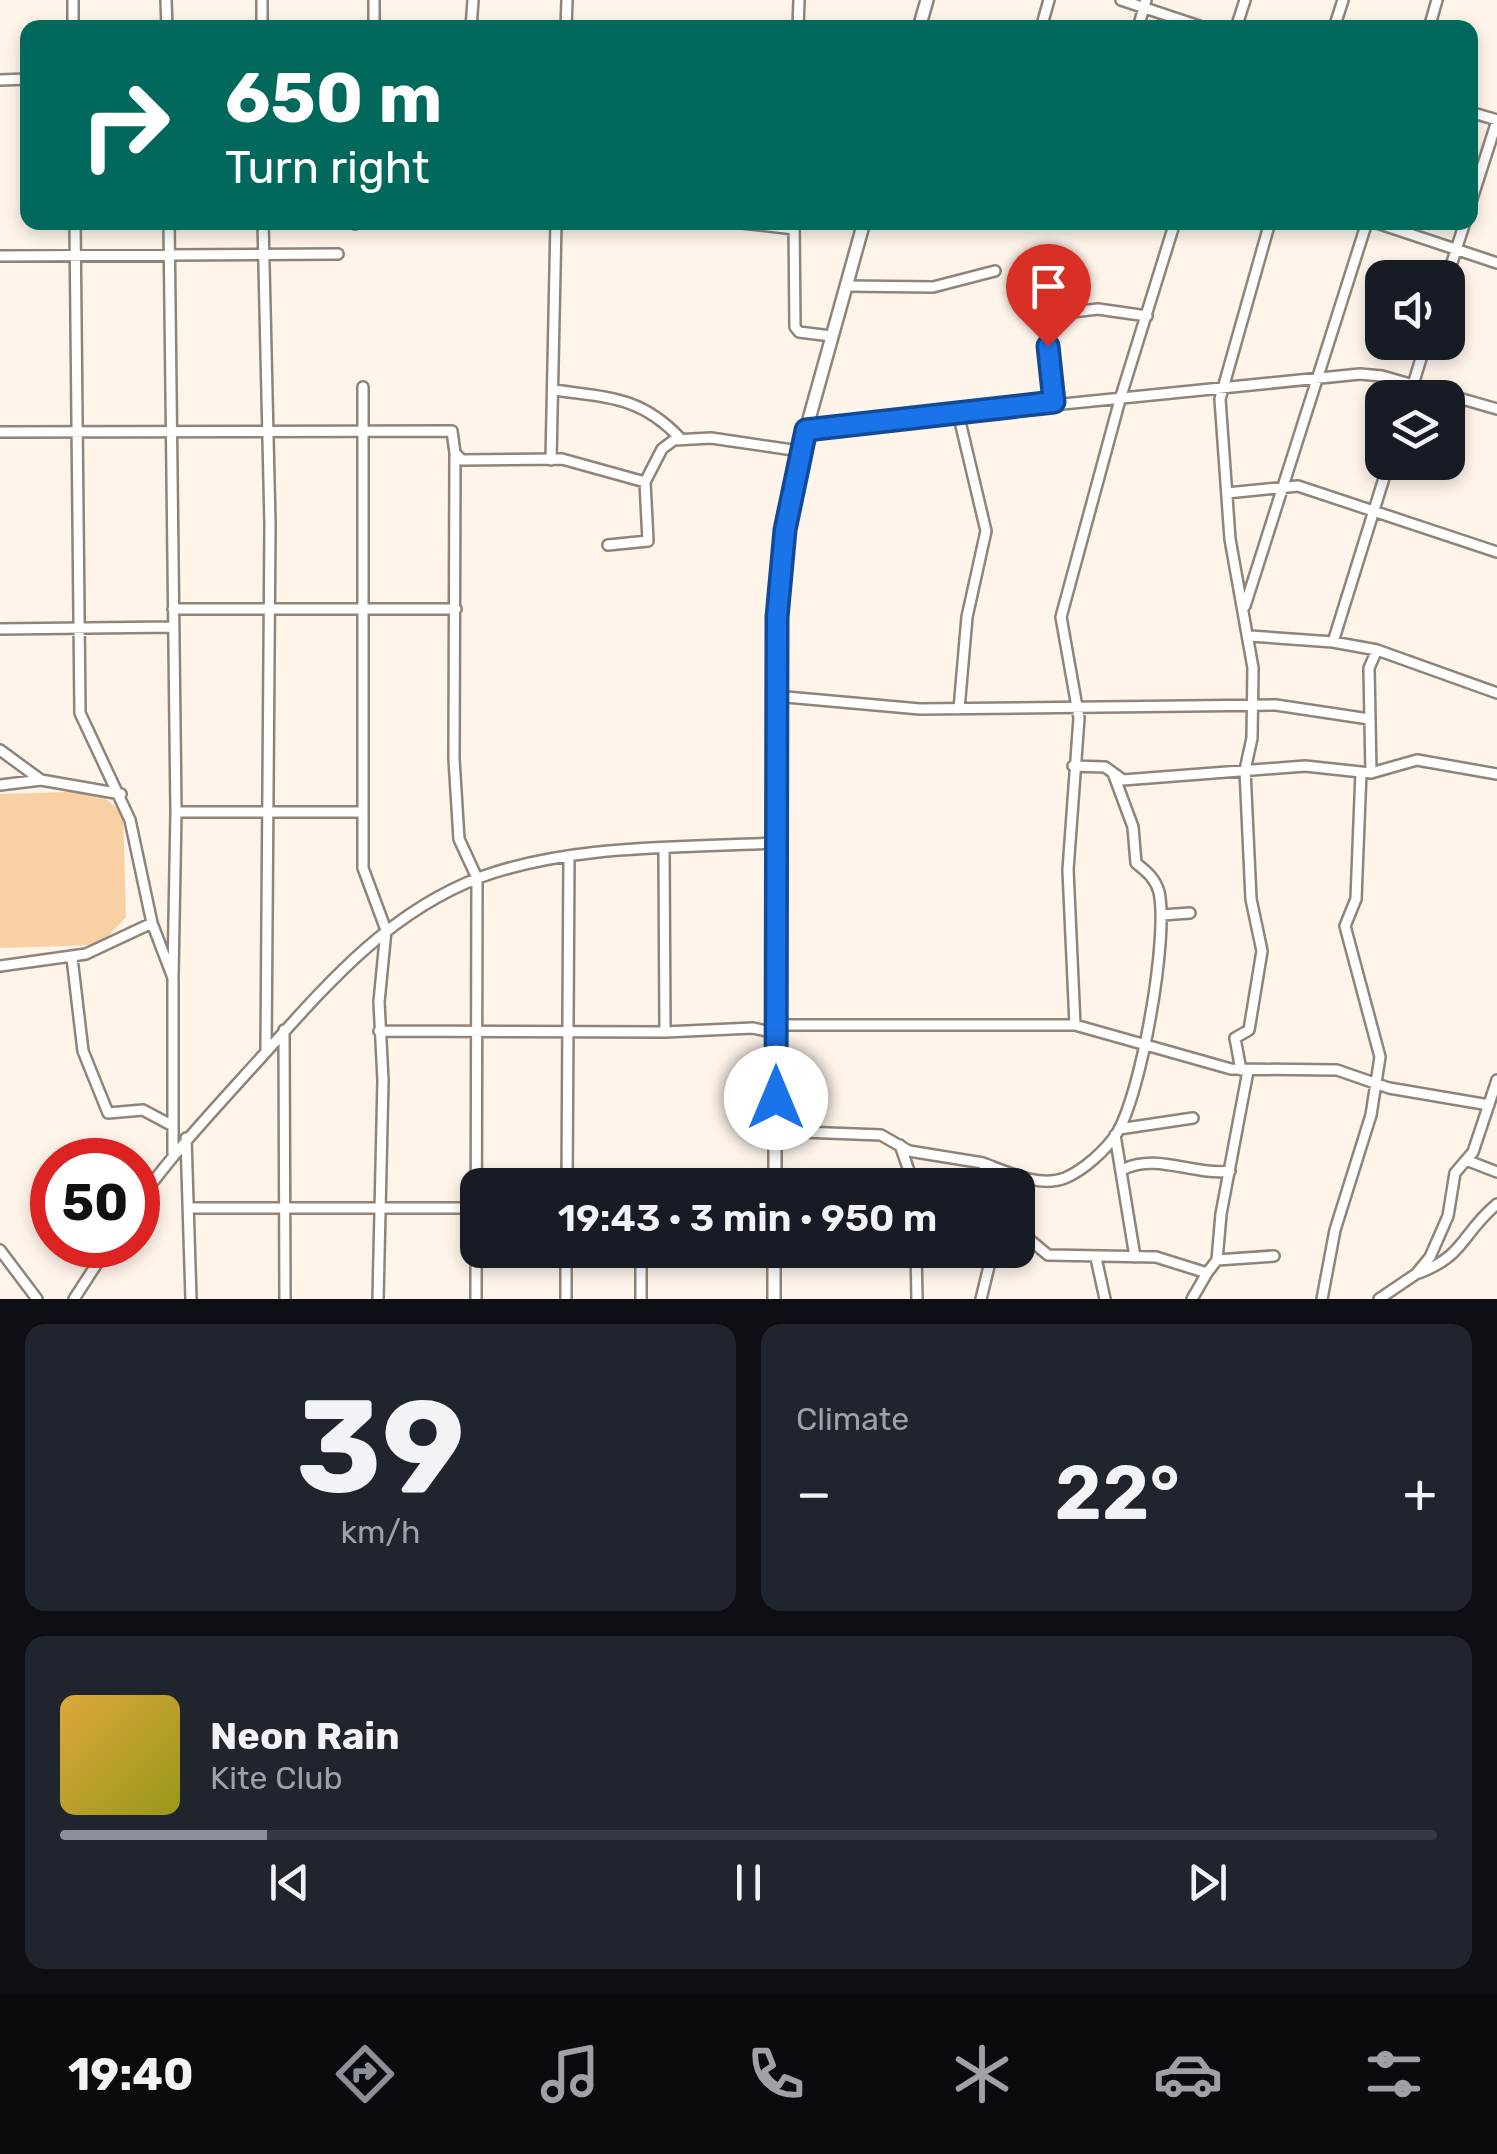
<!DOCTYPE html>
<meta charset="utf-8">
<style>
:root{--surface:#171b24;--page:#20242c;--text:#f1f3f6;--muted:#9ea1a6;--line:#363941;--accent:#8c9099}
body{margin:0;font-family:Rubik,sans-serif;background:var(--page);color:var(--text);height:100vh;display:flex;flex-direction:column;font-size:38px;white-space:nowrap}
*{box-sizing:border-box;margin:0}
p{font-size:32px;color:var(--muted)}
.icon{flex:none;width:55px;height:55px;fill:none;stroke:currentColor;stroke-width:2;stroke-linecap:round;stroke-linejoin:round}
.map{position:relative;height:1299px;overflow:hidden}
.side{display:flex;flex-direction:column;gap:25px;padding:25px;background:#0d0f14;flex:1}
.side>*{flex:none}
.hud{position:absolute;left:20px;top:20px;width:1458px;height:210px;border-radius:20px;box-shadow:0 5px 15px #0003;background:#00695c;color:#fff;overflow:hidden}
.controls{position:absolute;left:1365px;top:260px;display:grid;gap:20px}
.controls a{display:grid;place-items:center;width:100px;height:100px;border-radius:20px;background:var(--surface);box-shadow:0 5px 15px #0003;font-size:50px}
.speed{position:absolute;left:30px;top:1138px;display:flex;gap:20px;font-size:50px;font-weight:700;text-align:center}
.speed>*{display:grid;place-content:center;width:130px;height:130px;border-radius:50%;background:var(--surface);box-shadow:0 5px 15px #0003;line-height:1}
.speed .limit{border:15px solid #d22;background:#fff;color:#111}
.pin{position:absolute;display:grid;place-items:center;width:85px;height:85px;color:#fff;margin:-102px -42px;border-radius:50% 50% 50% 0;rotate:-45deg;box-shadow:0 0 10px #0007}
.pin .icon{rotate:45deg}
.me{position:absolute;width:110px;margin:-55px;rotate:0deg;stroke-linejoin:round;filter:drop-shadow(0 0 8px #0008)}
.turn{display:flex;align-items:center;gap:35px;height:210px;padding:0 40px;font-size:45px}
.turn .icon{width:130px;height:130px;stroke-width:2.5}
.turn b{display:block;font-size:70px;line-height:85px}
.big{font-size:75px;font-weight:600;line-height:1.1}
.side .card{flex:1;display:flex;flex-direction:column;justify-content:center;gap:15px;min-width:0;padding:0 35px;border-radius:20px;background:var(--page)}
.side .dial{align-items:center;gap:0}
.dial b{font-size:130px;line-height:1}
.song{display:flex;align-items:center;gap:30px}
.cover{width:120px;height:120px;border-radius:15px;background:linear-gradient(135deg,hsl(40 70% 55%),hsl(60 70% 35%))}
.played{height:10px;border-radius:5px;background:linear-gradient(90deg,var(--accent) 15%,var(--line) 15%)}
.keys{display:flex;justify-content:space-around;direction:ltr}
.heat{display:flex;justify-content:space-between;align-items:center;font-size:55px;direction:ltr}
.side .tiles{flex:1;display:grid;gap:25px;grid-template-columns:1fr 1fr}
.card:last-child{grid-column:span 2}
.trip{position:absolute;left:460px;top:1168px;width:575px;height:100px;border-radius:20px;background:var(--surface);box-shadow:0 5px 15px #0003;font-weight:600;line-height:100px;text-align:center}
.tabs{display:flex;height:160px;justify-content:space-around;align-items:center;background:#090b0e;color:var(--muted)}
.tabs .icon{width:70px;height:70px}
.tabs .selected{color:var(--accent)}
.tabs b{font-size:45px;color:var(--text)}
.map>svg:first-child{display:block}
.green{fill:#f9d0a4}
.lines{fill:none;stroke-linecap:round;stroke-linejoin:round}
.minor-casing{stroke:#8f8479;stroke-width:14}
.major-casing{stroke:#8f8479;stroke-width:16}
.minor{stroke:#fff;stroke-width:9}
.major{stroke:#fff;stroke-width:11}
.route-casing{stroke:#114b97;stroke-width:25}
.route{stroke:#1a73e8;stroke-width:18}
</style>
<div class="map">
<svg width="1497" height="1299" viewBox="0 0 1497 1299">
<rect width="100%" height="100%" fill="#fef4ea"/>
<path class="green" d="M96,791L123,813L126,917L100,945L0,948V794Z"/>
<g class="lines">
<g class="minor-casing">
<path id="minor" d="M73,0V28
M166,0L167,28
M1121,0L1205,28
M262,28V0
M374,28V0
M471,28L473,0
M566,28L567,0
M798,28L799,0
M1041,28L1049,0
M1138,28L1146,0
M1236,28L1245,0
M1334,28L1343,0
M1429,28L1437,0
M0,80L28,79
M1470,112L1497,120
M1470,205L1497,121
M75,222L80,713L130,820L152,923L173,978V1153
M169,222L176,812L173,975
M263,222L270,524L266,1051
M733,222L794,229
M794,222L795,327L799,332L831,336
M1374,222L1497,263
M355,224V222
M0,256L338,254
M1447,278L1465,222
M846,286L933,287L995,271
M363,387V868L386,930L379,1002L383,1080L378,1299
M554,390C609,398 640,396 680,438
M1409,398L1426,342
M1054,403L1046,315L1098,309L1147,316
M958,413L986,531L967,617L959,709
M806,430L1360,374L1382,376L1497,409
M0,432L452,431L455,453L462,460L562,459L645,482
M455,453L454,759L459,839L477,878L476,1299
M551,460L556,222
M1227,493L1298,486L1497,552
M608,545L648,541L645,482L662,449L674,440L711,438L800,451
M1245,606L1367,222
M173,609H456
M0,629L173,627
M1250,636L1333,642L1377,650L1497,693
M1333,642L1389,462
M775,696L920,709L1276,705L1369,719
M0,750L41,780L121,794
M1073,766L1105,767L1123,780L1305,766L1361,772
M1371,773L1417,760L1497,774
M0,785L41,780
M176,812H362
M1162,915L1190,913
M72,958L83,1051L108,1113L143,1110L171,1125
M0,966L86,954L152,923
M775,1025H1075L1231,1069L1337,1070L1389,1088L1489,1105
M1075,1025L1068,870L1079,718L1061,617L1121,396L1175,222
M284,1030L285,1299
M379,1031L665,1032L664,850
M665,1032L753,1028L775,1033
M1241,1070L1235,1038L1249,1030L1262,951L1251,899L1245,770L1252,738L1253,668L1230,539L1220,399L1270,222
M1119,1129L1193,1118
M776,1131L881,1135L909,1151L983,1163L991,1185
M1115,1135L1135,1257
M186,1138L191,1299
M900,1145L914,1185
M1466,1160L1497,1172
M983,1163C1007,1172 1040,1188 1065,1178C1084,1170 1106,1150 1117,1133C1141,1094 1169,937 1159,892C1155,878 1147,872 1136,863L1133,827L1113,773
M1124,1169C1158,1153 1194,1176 1230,1171
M567,1185L569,856
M138,1202C177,1148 221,1102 266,1052C329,982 390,911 481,877C572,844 679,848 775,843
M189,1208H475
M1018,1230L1048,1255L1156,1257L1207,1273L1217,1260L1274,1256
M0,1250L37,1299
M641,1250V1299
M916,1250L917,1299
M1096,1258L1105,1299
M1217,1260L1221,1214L1248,1071
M1419,1273C1466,1255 1461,1234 1497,1204
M74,1299L109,1245
M566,1299V1250
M981,1299L993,1250
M1192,1299L1207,1273
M1322,1299L1335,1230L1371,1115L1380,1057L1345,926L1356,899L1361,772L1371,773L1369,668L1377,650
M1379,1299L1416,1274L1430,1257L1448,1216L1455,1173L1473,1152L1497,1080"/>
</g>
<g class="major-casing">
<path id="major" d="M919,28L927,0
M775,1185V696L785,531L806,430L864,222
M774,1299V1250"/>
</g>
<use href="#minor" class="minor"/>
<use href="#major" class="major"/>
</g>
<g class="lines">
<g class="route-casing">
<path id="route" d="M776,1098L777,617L785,530L806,430L1054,402L1048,346"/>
</g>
<use href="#route" class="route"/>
</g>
</svg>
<div class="controls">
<a><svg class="icon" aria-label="sound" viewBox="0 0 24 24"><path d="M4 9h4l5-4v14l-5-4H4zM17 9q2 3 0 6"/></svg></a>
<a><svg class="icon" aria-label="layers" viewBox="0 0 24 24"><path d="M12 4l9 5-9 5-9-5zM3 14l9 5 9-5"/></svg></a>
</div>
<div class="speed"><div class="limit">50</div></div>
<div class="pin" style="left:1048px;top:346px;background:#d93025"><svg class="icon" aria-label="arrive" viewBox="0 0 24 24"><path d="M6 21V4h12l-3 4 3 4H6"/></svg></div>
<svg class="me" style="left:776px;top:1098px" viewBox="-20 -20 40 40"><circle r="19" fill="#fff"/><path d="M0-13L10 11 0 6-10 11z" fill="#1a73e8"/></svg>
<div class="trip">19:43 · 3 min · 950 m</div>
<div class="hud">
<div class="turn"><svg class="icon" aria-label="right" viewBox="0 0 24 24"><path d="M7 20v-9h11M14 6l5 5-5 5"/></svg><div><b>650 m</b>Turn right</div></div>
</div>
</div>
<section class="side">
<div class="tiles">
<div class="card dial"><b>39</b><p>km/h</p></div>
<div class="card"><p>Climate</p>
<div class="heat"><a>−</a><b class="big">22°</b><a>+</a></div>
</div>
<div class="card">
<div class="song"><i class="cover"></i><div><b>Neon Rain</b><p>Kite Club</p></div></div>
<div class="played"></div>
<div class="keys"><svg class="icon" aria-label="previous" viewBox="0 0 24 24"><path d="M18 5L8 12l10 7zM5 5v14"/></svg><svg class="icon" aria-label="pause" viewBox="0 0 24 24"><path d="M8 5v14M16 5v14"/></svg><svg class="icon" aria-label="next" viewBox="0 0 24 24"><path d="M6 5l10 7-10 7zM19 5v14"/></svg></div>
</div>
</div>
</section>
<nav class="tabs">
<b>19:40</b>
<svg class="icon selected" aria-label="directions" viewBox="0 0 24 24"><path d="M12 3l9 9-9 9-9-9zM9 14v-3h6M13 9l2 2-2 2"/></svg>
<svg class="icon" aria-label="music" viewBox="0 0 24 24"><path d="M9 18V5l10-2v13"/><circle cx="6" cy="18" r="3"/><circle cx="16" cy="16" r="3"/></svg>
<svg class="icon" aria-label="phone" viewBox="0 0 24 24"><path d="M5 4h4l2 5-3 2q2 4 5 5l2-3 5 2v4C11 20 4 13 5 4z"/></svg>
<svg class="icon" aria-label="climate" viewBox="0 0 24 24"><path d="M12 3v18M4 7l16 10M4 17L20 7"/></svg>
<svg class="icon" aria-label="car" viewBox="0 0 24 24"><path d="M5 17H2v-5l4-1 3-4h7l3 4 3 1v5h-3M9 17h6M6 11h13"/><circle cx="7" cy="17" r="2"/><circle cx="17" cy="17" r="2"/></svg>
<svg class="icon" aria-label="filters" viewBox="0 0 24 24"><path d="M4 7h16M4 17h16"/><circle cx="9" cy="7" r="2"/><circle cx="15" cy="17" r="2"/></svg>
</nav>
